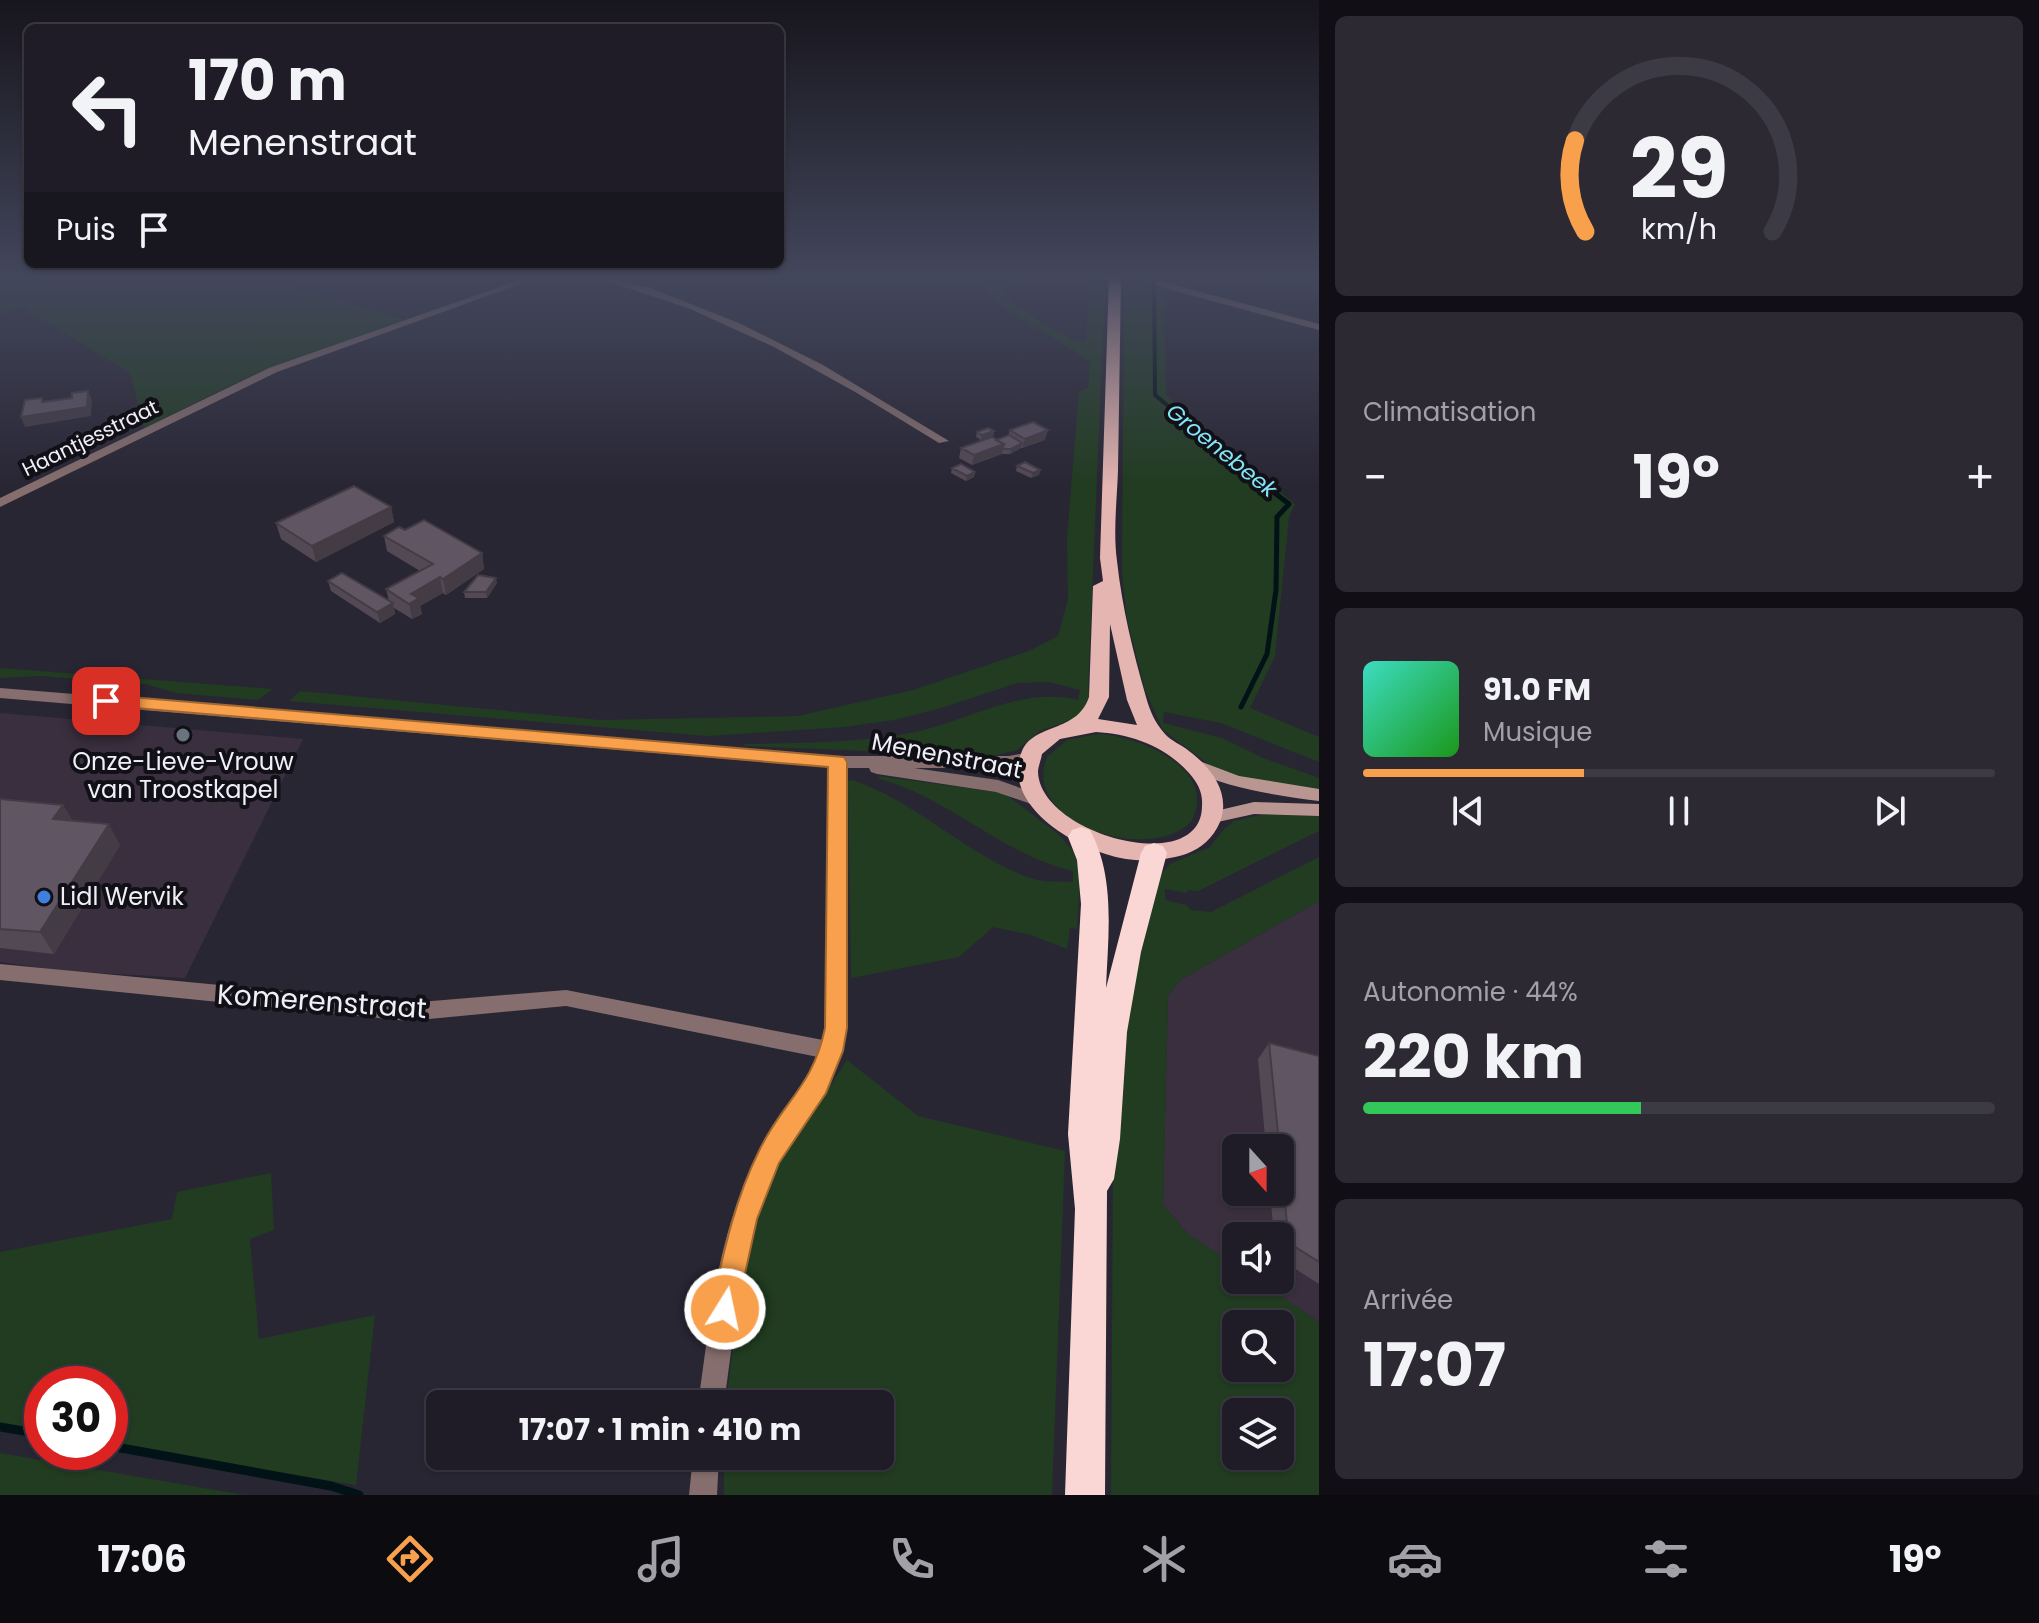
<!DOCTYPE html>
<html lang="fr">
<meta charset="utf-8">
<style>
:root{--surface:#1f1c27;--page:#2c2933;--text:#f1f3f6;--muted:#a1a1a7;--line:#3c3a44;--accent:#f8a04b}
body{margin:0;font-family:Poppins,sans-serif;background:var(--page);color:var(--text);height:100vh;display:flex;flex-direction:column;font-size:30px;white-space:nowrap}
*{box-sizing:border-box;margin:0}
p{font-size:26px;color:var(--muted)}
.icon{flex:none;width:44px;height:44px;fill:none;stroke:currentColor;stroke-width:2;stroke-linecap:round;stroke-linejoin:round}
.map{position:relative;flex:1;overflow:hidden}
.details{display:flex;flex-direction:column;gap:16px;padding:16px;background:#110f15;width:720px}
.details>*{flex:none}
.banner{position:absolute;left:24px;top:24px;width:760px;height:244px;border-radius:12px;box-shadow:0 2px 6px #0004,0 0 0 2px var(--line);background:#1f1c27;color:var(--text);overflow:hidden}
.needle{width:52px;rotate:159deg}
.controls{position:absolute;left:1222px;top:1134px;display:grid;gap:16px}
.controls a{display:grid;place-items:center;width:72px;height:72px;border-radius:12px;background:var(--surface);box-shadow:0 2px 6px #0004,0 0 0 2px var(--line);font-size:40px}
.speed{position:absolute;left:24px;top:1366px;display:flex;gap:16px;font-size:40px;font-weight:700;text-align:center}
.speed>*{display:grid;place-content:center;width:104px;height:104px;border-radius:50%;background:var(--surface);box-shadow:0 2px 6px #0004,0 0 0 2px var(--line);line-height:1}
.speed .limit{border:12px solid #d22;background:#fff;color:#111}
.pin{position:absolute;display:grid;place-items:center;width:68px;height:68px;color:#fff;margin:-34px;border-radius:16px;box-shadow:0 4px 12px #0006}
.me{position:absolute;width:88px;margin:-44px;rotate:10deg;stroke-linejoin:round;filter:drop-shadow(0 0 6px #0008)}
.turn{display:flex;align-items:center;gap:28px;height:168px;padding:0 32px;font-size:36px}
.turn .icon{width:104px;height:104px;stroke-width:2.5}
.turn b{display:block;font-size:56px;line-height:68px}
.then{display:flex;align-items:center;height:76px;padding:0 32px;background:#0003;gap:16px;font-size:30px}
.big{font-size:60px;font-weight:700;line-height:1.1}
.details .widget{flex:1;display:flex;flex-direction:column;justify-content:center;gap:12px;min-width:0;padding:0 28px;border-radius:12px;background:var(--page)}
.details .dial{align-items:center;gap:0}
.dial svg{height:208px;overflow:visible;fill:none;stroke:var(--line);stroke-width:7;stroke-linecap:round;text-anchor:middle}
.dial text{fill:var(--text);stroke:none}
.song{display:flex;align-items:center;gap:24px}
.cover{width:96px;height:96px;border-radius:12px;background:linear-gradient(135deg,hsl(170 70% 55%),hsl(120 70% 35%))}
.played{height:8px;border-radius:4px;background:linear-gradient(90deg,var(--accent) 35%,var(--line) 35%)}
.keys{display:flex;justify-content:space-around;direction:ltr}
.heat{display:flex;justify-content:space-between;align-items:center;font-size:44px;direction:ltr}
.charge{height:12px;border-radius:6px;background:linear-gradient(90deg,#34c759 44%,var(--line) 0)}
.trip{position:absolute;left:426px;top:1390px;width:468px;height:80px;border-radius:12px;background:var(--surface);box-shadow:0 2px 6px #0004,0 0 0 2px var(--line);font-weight:700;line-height:80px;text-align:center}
.tab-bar{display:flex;height:128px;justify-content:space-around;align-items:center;background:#0c0b10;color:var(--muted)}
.tab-bar .icon{width:56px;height:56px}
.tab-bar .current{color:var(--accent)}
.tab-bar b{font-size:36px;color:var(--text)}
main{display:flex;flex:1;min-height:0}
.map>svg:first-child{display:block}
.industrial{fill:#3a2f3e;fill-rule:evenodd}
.green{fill:#213c21;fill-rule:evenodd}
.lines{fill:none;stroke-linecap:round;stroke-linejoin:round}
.stream-far2{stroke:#021317;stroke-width:4}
.stream-far1{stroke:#021317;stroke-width:5}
.stream{stroke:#021317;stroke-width:9}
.minor{fill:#856e6d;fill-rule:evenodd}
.tertiary{fill:#856e6d;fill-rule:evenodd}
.secondary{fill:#ba9693;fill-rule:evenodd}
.primary{fill:#e4b5b1;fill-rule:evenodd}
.motorway{fill:#fad7d4;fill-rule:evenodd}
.wall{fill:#534955}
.shaded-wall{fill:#433c45}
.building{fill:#605563;stroke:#433c45;stroke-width:2}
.route{fill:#f8a04b;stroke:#a16831;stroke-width:2}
.worship-dot{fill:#6b7280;stroke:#111016;stroke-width:3}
.shop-dot{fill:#3f7fe0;stroke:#111016;stroke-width:3}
.labels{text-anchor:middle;stroke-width:8;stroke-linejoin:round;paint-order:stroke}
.far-street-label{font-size:20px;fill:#f0eff8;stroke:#111016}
.far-water-label{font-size:22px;font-style:italic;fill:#84e5f7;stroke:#111016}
.street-label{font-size:24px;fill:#f0eff8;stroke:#111016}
.poi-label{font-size:24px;fill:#f0eff8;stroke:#111016}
.near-street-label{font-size:28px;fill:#f0eff8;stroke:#111016}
</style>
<main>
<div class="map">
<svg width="1319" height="1495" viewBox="0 0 1319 1495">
<rect width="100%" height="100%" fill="#292634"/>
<path class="industrial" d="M0,713L303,739L185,978L65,971L0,962Z
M1319,901V1322L1257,1280H1280V1236H1236V1266L1188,1234L1163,1205L1168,996L1180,980ZM1236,1148H1280V1192H1236Z"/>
<path class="green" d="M0,277H262L404,320L256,373L144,428L130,373L20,306L0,313Z
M992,277H1006L1002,285L1004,293L1017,307L1074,341L1086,340L1089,289L1086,280L1075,277L1096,279L1105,286L1088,691L1093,692L1079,717L1040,731L1017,750L993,756L743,746L744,744C800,743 855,743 911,733C969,721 1020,686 1078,700L1080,690L1049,682L1017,683L938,709L894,720L844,727L707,736L289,701L300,691L599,720L798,716L913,690L1029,651L1058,636L1068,599L1067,538L1079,391L1088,388L1090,361L997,303C988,294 987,289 992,277Z
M1135,287L1164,289L1166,394L1191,419L1295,504L1289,517L1275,656L1250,708L1319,737V762L1221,723L1164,712L1163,723L1222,738L1263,758L1319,778V789L1249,780L1215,769L1163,730L1145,690L1127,619L1122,574L1124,292L1126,288Z
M0,668L273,689L258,700L177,693L145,684L42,676L0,678Z
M1098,734C1138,736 1220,768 1191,822C1147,865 1020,822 1047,757L1067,740Z
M878,776L1004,793L1058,834L1081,860L1077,929L1070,928L1067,949L1031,935L993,927L959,957L851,978L848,781L852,780C916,801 966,855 1030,878C1045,883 1059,881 1073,882V871C1002,855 949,797 879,779Z
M1264,814L1319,816V831L1198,891L1188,890L1187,893L1165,889V900L1186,905L1191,910L1211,912L1319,857V901L1180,980L1168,996L1163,1205L1188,1234L1236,1266V1280H1257L1319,1322V1495H1111L1113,1166L1126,1021L1158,877L1170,864L1210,847L1225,828L1234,821ZM1236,1324H1280V1368H1236ZM1236,1412H1280V1456H1236Z
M847,1060L918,1116L1065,1151L1052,1495H724V1456H880V1404H726L745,1249L774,1172Z
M271,1173L274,1230L250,1239L259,1339L375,1315L356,1485L110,1444V1384H42V1433L0,1426V1252L172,1219L177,1192Z
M0,1453L244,1495H0Z"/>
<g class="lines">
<path class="stream-far2" d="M1154,277L1155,395L1245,470"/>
<path class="stream-far1" d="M1241,707L1267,654L1276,590L1277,517L1289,504L1242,468"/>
<path class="stream" d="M0,1427L42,1434
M110,1446L331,1486L359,1495"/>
<path class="minor" d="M528,277H540L277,372L0,507V498L269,368Z
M594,277H607L650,288L739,323L823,365L949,441L939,443L857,393L774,347L688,308Z
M1110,277H1120L1114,280Z
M1160,281L1319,324V330L1157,286L1155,284Z
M837,756L845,762L846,1028L842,1051L832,1073L777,1163L756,1214L741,1277L724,1404H698C709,1328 716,1249 747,1178C755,1161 763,1145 773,1130C788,1106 808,1084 818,1057L566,1006L408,1021L0,980V964L408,1003L566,990L823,1040L826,1028L829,762Z
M693,1456H719L717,1495H689Z"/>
<path class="tertiary" d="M0,688L837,756H1009L1030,752L1038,758L1036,762L1009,768H914L998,780L1043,796L1045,800L1043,804L1037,806L996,792L877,774L871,772L869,768H837L0,698Z"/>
<path class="secondary" d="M1194,759L1239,776L1319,789V801C1274,795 1230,789 1188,769L1186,765L1188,761Z
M1254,802L1319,804V816L1254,814L1213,823L1207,821L1204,817L1207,813Z"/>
<path class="primary" d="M1109,277H1121C1120,341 1119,406 1118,470C1117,500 1113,532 1117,561C1122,607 1133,652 1146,697C1150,711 1155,723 1165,734C1171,741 1182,745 1189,751C1212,768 1231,794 1220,822C1213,838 1202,848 1186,854C1168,860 1145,862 1126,859C1081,852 999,807 1022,751C1034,723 1077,733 1089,697L1093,586L1103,581L1100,558ZM1110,624L1127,700L1137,725L1098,719L1109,697ZM1096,732C1131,734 1165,746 1189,773C1198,783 1203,793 1202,806C1202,878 1040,835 1038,772C1038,767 1041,760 1042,754L1060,739Z"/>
<path class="motorway" d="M1081,827L1090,830C1116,878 1108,935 1106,988L1141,853L1145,846L1154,843L1163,846L1167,853L1141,952L1127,1032L1120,1139L1114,1179L1107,1191L1105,1495H1065L1075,1209L1068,1134L1081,904L1077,860L1068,837L1072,830Z"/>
</g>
<path class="wall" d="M1010,430L1045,440L1022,448H1021L1010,454H1002L972,465L959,458L961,448L996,440L1008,436Z
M994,431L993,436L981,440L976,437L977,432Z
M1017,466L1040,470L1039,475L1031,478L1016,471Z
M952,468L975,472L974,477L966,481L951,473Z
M391,507L394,522L316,562L281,539L276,523Z
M405,530L482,553L484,569L446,595L443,593L420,606L422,614L412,619L394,608L395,614L380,623L331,591L328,581L389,601L386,589L420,571L387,551L384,536Z
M497,583L487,598H465L464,592Z
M0,799L63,805L72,820L120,845L54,954L0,948Z
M1269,1043L1319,1056V1284L1280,1259V1236H1274L1270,1192H1280V1148H1266L1258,1059Z"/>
<path class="shaded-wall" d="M88,391L92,400L91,416L25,427L21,417Z
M1048,430L1045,440L1022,448L1025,439Z
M994,431L993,436L981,440L982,435Z
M1022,443L1021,448L1010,454L1011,449Z
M1004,444L1002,454L972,465L974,455Z
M1040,470L1039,475L1031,478L1033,473Z
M975,472L974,477L966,481L967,476Z
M391,507L394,522L316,562L312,546Z
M482,553L484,569L446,595L443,579Z
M440,577L443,593L420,606L422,614L412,619L409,604L411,594Z
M496,578L497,583L487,598L486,592Z
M393,603L395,614L380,623L377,612Z
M63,805L75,826L53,819Z
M109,824L120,845L54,954L40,932Z"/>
<path class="building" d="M88,391L87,407L21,417L25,400L42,398V402L72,398V393Z
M1033,422L1048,430L1025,439L1010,430Z
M988,428L994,431L982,435L977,432Z
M1009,435L1022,443L1011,449H1003L1004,444L996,440Z
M992,437L1004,444L974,455L961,448Z
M1025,462L1040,470L1033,473L1017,466Z
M961,464L975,472L967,476L952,468Z
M354,486L391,507L312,546L276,523Z
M424,520L482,553L443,579L440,577L411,594L419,598L409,604L386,589L433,564L384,536L399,527L405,530Z
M342,573L393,603L377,612L328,581Z
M478,575L496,578L486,592H464Z
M0,799L63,805L53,819L109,824L40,932L0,929Z
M1269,1043L1319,1056V1262L1289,1243Z"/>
<linearGradient id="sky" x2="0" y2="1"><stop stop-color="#17151d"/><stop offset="0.57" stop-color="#43475c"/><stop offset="1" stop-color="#43475c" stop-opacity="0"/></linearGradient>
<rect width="1319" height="486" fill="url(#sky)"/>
<path class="route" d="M106,695L844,757L847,762V1028L843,1051L826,1093L779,1163L757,1219L735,1319L725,1323L715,1319L711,1309C723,1255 734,1201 759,1151C782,1102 813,1087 825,1028L828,767L100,705L97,701Z"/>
<circle class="worship-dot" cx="183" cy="735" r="8"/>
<circle class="shop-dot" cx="44" cy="897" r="8"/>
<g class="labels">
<g class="far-street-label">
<text transform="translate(90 438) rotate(-26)" y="7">Haantjesstraat</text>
</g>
<g class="far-water-label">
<text transform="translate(1222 450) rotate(39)" y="8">Groenebeek</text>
</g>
<g class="street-label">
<text transform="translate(947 756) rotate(11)" y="8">Menenstraat</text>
</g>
<g class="poi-label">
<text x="183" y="770">Onze-Lieve-Vrouw<tspan x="183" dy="28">van Troostkapel</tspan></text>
<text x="60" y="905" text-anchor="start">Lidl Wervik</text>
</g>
<g class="near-street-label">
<text transform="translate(322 1001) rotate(4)" y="10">Komerenstraat</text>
</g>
</g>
</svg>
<div class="controls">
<a><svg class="needle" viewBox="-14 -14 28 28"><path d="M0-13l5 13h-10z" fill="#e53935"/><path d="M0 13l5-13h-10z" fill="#a1a1a7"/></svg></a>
<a><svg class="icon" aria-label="sound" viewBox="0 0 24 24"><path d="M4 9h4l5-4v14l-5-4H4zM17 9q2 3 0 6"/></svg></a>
<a><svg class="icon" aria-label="search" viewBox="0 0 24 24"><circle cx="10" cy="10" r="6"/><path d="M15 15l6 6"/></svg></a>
<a><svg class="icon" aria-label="layers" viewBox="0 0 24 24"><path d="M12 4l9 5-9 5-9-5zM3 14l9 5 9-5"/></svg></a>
</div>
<div class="speed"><div class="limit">30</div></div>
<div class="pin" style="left:106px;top:701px;background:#d93025"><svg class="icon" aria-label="arrive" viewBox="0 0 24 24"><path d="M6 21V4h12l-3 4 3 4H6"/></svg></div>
<svg class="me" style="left:725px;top:1309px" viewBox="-20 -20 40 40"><circle r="17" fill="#f8a04b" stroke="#fff" stroke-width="3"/><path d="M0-11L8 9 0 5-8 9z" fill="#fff"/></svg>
<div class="trip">17:07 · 1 min · 410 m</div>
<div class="banner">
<div class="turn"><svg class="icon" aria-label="left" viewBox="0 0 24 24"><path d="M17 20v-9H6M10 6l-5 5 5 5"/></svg><div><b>170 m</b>Menenstraat</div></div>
<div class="then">Puis<svg class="icon" aria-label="arrive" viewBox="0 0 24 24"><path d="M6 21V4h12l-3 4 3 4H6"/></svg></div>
</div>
</div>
<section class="details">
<div class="widget dial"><svg viewBox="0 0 100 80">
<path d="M14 69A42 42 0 1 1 86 69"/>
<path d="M14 69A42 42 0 0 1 10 34" stroke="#f8a04b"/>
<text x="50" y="56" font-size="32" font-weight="700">29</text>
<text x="50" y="72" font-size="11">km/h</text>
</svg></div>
<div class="widget"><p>Climatisation</p>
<div class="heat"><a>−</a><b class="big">19°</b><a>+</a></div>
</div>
<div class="widget">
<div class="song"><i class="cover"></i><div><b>91.0 FM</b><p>Musique</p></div></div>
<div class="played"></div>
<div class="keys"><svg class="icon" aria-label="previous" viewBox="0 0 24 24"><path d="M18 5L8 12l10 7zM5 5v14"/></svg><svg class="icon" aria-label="pause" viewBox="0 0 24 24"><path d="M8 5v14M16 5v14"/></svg><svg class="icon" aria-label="next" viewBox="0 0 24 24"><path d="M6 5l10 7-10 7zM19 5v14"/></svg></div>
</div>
<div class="widget"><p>Autonomie · 44%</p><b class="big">220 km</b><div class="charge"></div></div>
<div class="widget"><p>Arrivée</p><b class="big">17:07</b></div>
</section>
</main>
<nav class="tab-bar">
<b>17:06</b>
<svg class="icon current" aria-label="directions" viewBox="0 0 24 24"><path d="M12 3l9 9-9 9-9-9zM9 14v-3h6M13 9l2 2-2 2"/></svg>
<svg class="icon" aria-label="music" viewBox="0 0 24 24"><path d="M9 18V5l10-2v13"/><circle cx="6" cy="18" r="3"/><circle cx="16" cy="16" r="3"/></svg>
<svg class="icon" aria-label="phone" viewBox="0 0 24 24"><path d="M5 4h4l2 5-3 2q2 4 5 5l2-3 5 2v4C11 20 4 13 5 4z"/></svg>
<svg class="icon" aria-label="climate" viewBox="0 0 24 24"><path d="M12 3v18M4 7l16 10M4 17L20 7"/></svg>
<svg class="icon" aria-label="car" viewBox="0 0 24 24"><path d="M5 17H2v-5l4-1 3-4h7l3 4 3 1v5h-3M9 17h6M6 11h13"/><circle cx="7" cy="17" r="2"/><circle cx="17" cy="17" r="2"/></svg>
<svg class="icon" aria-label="filters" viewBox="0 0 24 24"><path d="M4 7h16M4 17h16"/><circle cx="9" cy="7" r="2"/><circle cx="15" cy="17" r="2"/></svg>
<b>19°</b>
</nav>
